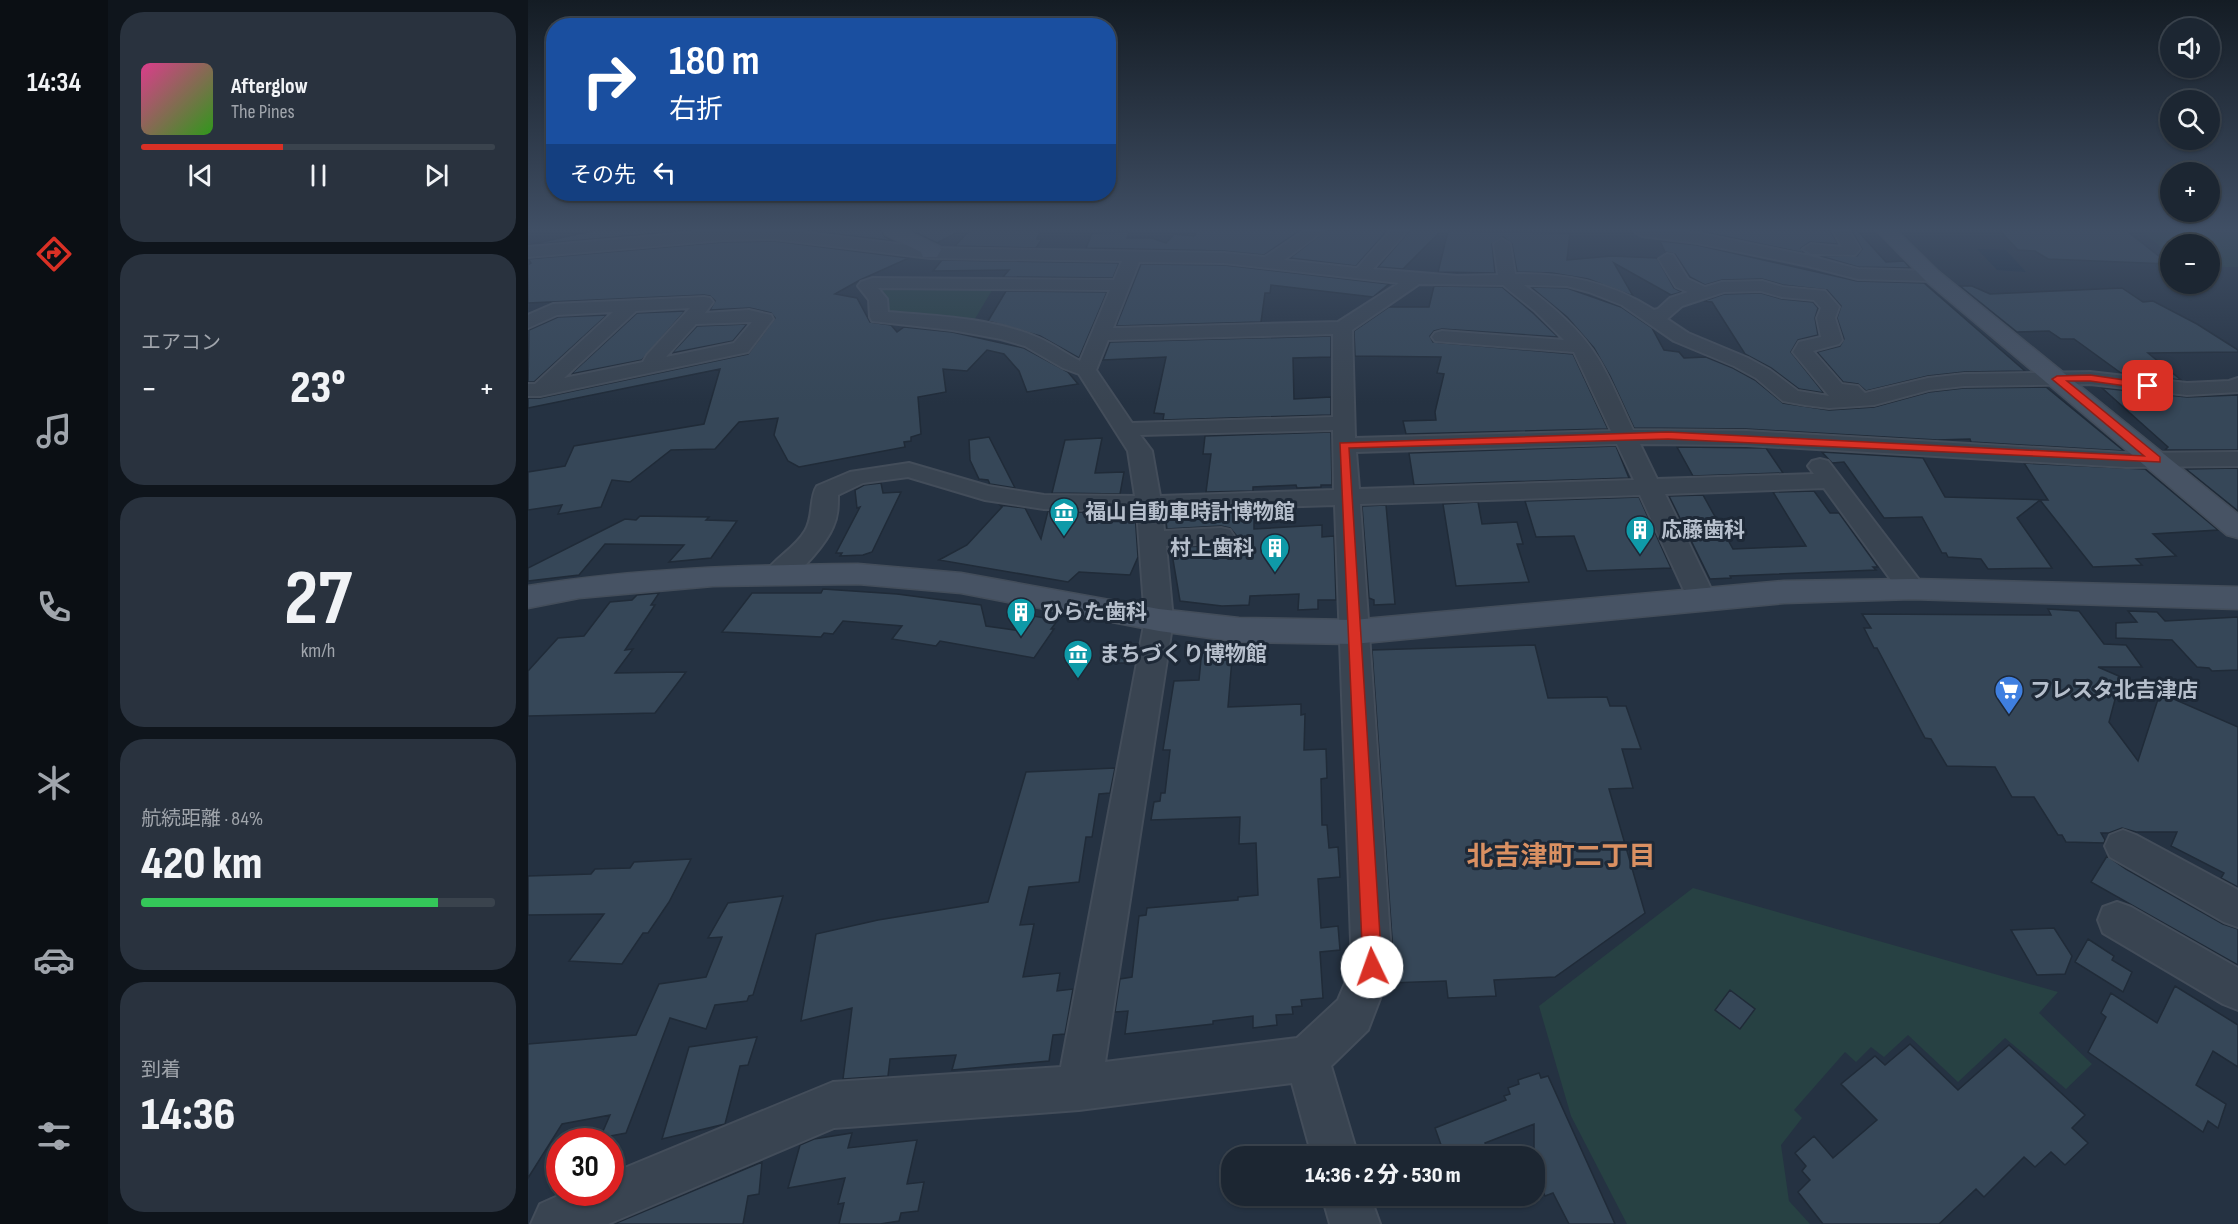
<!DOCTYPE html>
<html lang="ja">
<meta charset="utf-8">
<style>
:root{--surface:#1c2632;--page:#29323e;--text:#f1f3f6;--muted:#a0a5ac;--line:#3a434d;--accent:#d93025}
body{margin:0;font-family:"Sofia Sans Condensed","Noto Sans JP",sans-serif;background:var(--page);color:var(--text);height:100vh;display:flex;flex-direction:column;font-size:22px;white-space:nowrap}
*{box-sizing:border-box;margin:0}
p{font-size:20px;color:var(--muted)}
.icon{flex:none;width:33px;height:33px;fill:none;stroke:currentColor;stroke-width:2;stroke-linecap:round;stroke-linejoin:round}
.map{position:relative;flex:1;overflow:hidden}
.details{display:flex;flex-direction:column;gap:12px;padding:12px;background:#0f151c;width:420px}
.details>*{flex:none}
.top-card{position:absolute;left:18px;top:18px;width:570px;height:183px;border-radius:24px;box-shadow:0 2px 4px #0004,0 0 0 2px var(--line);background:#1a4fa0;color:#fff;overflow:hidden}
.tools{position:absolute;left:1632px;top:18px;display:grid;gap:12px}
.tools a{display:grid;place-items:center;width:60px;height:60px;border-radius:50%;background:var(--surface);box-shadow:0 2px 4px #0004,0 0 0 2px var(--line);font-size:30px}
.speed{position:absolute;left:18px;top:1128px;display:flex;gap:12px;font-size:30px;font-weight:700;text-align:center}
.speed>*{display:grid;place-content:center;width:78px;height:78px;border-radius:50%;background:var(--surface);box-shadow:0 2px 4px #0004,0 0 0 2px var(--line);line-height:1}
.speed .limit{border:9px solid #d22;background:#fff;color:#111}
.pin{position:absolute;display:grid;place-items:center;width:51px;height:51px;color:#fff;margin:-26px;border-radius:12px;box-shadow:0 3px 9px #0006}
.me{position:absolute;width:66px;margin:-33px;rotate:357deg;stroke-linejoin:round;filter:drop-shadow(0 0 4px #0008)}
.turn{display:flex;align-items:center;gap:21px;height:126px;padding:0 24px;font-size:27px}
.turn .icon{width:78px;height:78px;stroke-width:2.5}
.turn b{display:block;font-size:42px;line-height:51px}
.then{display:flex;align-items:center;height:57px;padding:0 24px;background:#0003;gap:12px;font-size:22px}
.big{font-size:45px;font-weight:800;line-height:1.1}
.details .card{flex:1;display:flex;flex-direction:column;justify-content:center;gap:9px;min-width:0;padding:0 21px;border-radius:24px;background:var(--page)}
.details .dial{align-items:center;gap:0}
.dial b{font-size:78px;line-height:1}
.song{display:flex;align-items:center;gap:18px}
.cover{width:72px;height:72px;border-radius:9px;background:linear-gradient(135deg,hsl(330 70% 55%),hsl(110 70% 35%))}
.played{height:6px;border-radius:3px;background:linear-gradient(90deg,var(--accent) 40%,var(--line) 40%)}
.keys{display:flex;justify-content:space-around;direction:ltr}
.heat{display:flex;justify-content:space-between;align-items:center;font-size:33px;direction:ltr}
.charge{height:9px;border-radius:4px;background:linear-gradient(90deg,#34c759 84%,var(--line) 0)}
.trip{position:absolute;left:693px;top:1146px;width:324px;height:60px;border-radius:24px;background:var(--surface);box-shadow:0 2px 4px #0004,0 0 0 2px var(--line);font-weight:800;line-height:60px;text-align:center}
main{display:flex;flex:1;min-height:0}
.tabs{display:flex;flex-direction:column;width:108px;justify-content:space-around;align-items:center;background:#0b0f14;color:var(--muted)}
.tabs .icon{width:42px;height:42px}
.tabs .on{color:var(--accent)}
.tabs b{font-size:27px;color:var(--text)}
.map>svg:first-child{display:block}
.green{fill:#274143}
.water{fill:#172a40}
.building{fill:#364758;stroke:#202b38;stroke-width:1.5}
.lines{fill:none;stroke-linecap:round;stroke-linejoin:round}
.street-casing{stroke:#434d5a;stroke-width:4}
.secondary-casing{stroke:#434d5a;stroke-width:3}
.street{fill:#394451;fill-rule:evenodd}
.secondary{fill:#475364;fill-rule:evenodd}
.route{fill:#d93025;stroke:#8d1f18;stroke-width:1.5}
.labels{text-anchor:middle;stroke-width:6;stroke-linejoin:round;paint-order:stroke}
.poi-label{font-size:21px;font-weight:bold;fill:#b6bfcc;stroke:#1e2937;text-anchor:start}
.near-neighbourhood-label{font-size:27px;font-weight:bold;fill:#da9062;stroke:#1e2937}
</style>
<main>
<nav class="tabs">
<b>14:34</b>
<svg class="icon on" aria-label="directions" viewBox="0 0 24 24"><path d="M12 3l9 9-9 9-9-9zM9 14v-3h6M13 9l2 2-2 2"/></svg>
<svg class="icon" aria-label="music" viewBox="0 0 24 24"><path d="M9 18V5l10-2v13"/><circle cx="6" cy="18" r="3"/><circle cx="16" cy="16" r="3"/></svg>
<svg class="icon" aria-label="phone" viewBox="0 0 24 24"><path d="M5 4h4l2 5-3 2q2 4 5 5l2-3 5 2v4C11 20 4 13 5 4z"/></svg>
<svg class="icon" aria-label="climate" viewBox="0 0 24 24"><path d="M12 3v18M4 7l16 10M4 17L20 7"/></svg>
<svg class="icon" aria-label="car" viewBox="0 0 24 24"><path d="M5 17H2v-5l4-1 3-4h7l3 4 3 1v5h-3M9 17h6M6 11h13"/><circle cx="7" cy="17" r="2"/><circle cx="17" cy="17" r="2"/></svg>
<svg class="icon" aria-label="filters" viewBox="0 0 24 24"><path d="M4 7h16M4 17h16"/><circle cx="9" cy="7" r="2"/><circle cx="15" cy="17" r="2"/></svg>
</nav>
<section class="details">
<div class="card">
<div class="song"><i class="cover"></i><div><b>Afterglow</b><p>The Pines</p></div></div>
<div class="played"></div>
<div class="keys"><svg class="icon" aria-label="previous" viewBox="0 0 24 24"><path d="M18 5L8 12l10 7zM5 5v14"/></svg><svg class="icon" aria-label="pause" viewBox="0 0 24 24"><path d="M8 5v14M16 5v14"/></svg><svg class="icon" aria-label="next" viewBox="0 0 24 24"><path d="M6 5l10 7-10 7zM19 5v14"/></svg></div>
</div>
<div class="card"><p>エアコン</p>
<div class="heat"><a>−</a><b class="big">23°</b><a>+</a></div>
</div>
<div class="card dial"><b>27</b><p>km/h</p></div>
<div class="card"><p>航続距離 · 84%</p><b class="big">420 km</b><div class="charge"></div></div>
<div class="card"><p>到着</p><b class="big">14:36</b></div>
</section>
<div class="map">
<svg width="1710" height="1224" viewBox="0 0 1710 1224">
<rect width="100%" height="100%" fill="#253242"/>
<path class="green" d="M1613,231H1710V267H1688L1682,262V244H1642V252H1639Z
M347,286L466,287L445,322L362,316Z
M1165,888L1530,992L1511,1013L1564,1064L1538,1089L1477,1038L1430,1082L1380,1035L1356,1057L1343,1047L1328,1062L1317,1052L1266,1110L1274,1118L1253,1145L1261,1201L1282,1224H1099L1043,1116L1011,1006Z"/>
<path class="water" d="M1449,249L1478,250L1498,272L1469,270Z"/>
<path class="building" d="M64,231H153L0,245Z
M284,231H353L357,237L366,241Z
M385,231H432L409,243Z
M441,231H512L509,239H514L508,248L427,246Z
M669,231H771L736,255L696,251L558,248L564,233L601,232L599,238H624L638,243L646,234L666,236Z
M797,231H859L828,266L762,258Z
M881,231H913L875,269L850,267Z
M920,231L1042,233L1039,260L1083,256L1129,258L1146,288L1154,292L1143,295L1086,263L1105,296L1060,279L1024,273L989,272L984,244L975,237L964,244L967,273L910,272Z
M1172,231H1303L1310,244L1282,242L1273,248L1276,253Z
M1324,231H1330L1358,262L1376,261L1382,268L1330,267L1292,256H1329L1334,249Z
M1472,231H1599L1641,264L1520,259L1507,251L1490,250Z
M246,241L381,258L332,280L307,294L329,298L342,322L363,325L369,332L376,327L424,332L496,348L540,372L550,384L499,392L491,371L476,354L459,350L439,371L415,369L418,392L390,397L393,434L383,437V441L376,442L377,447L271,467L260,461L246,435L250,418L211,422L187,449L143,450L102,482L84,480L73,507L30,514L34,505L0,510V472L37,466L46,446L176,424L192,369L0,408V398H12L220,354L247,318L243,313L222,308L182,310L187,301L182,296L176,295L0,303V265L3,263L0,259L196,242Z
M1132,241L1169,245L1329,281L1396,283L1497,371L1436,372L1400,376L1338,391L1330,384L1315,382L1289,352L1312,346L1316,339L1309,318L1313,306L1299,290L1255,285L1234,279L1194,280L1177,285L1162,277L1147,254L1137,252Z
M414,260L591,263L585,278L475,277L481,270L405,271Z
M613,264L696,265L861,284L845,297L743,285L742,293H737L733,322L588,326Z
M906,286L974,287L1005,313L1030,337L914,329L906,331L902,336L905,342L1045,354L1080,429L878,434L875,421L908,420L907,412L916,374L909,373L913,357L827,356L826,331L861,307H901Z
M1432,286H1444L1462,294L1594,288L1615,302L1625,301L1669,324L1710,350V352L1620,353L1653,380L1593,373L1546,339H1533L1521,331L1489,332Z
M1003,287L1039,288L1093,307L1124,328L1136,350L1151,352L1156,358L1178,357L1205,368L1227,380L1255,403L1301,410L1346,407L1401,392L1436,388L1518,387L1596,451L1443,442L1442,439L1409,440L1218,429L1106,428L1082,376L1066,348L1039,317Z
M478,291L579,292L551,358L512,336L460,321Z
M1233,293L1254,299L1285,302L1290,308L1287,318L1290,335L1270,340L1263,352L1296,393L1271,389L1243,368L1217,354L1184,302L1176,301L1196,294Z
M157,311L114,360L43,374L109,313Z
M79,315L6,382H0L1,330L30,317Z
M219,324L205,341L144,353L169,326Z
M803,336V357L765,358L766,399L803,397V415L635,420L636,414L626,413L638,357L575,360L582,342Z
M1574,388L1659,397L1710,395V450H1637L1640,447Z
M803,432L804,485H793V487L769,488L768,485L725,487V491L678,492L683,454H675L677,436Z
M461,437L487,488L462,484L460,480L451,479L442,460L441,440Z
M574,438L567,473L596,472L592,494L524,493L537,440Z
M1088,446L1101,478L886,485L881,453Z
M1149,447L1238,448L1255,473L1165,476Z
M1294,452L1395,458L1417,497L1520,500L1496,463L1617,469L1690,530L1625,534L1648,556L1608,559L1614,565L1565,567L1512,500L1489,518L1524,568L1460,569L1453,559L1420,557L1418,553H1414L1394,517L1356,518L1316,462L1304,463Z
M1710,468V511L1658,469Z
M353,483L355,493L373,492L344,552L335,555L312,556L314,553H308L332,507L329,508L327,490L336,485Z
M1286,491L1302,513H1311L1350,567H1345L1348,570L1202,576L1203,578L1182,579L1141,496L1175,495L1205,549L1278,546L1245,492Z
M1111,497L1143,568L1059,571L1046,536L1008,537L997,501Z
M950,502L954,524L989,522L995,544H989L1001,582L928,586L915,504Z
M472,505L497,508L513,539L520,511L607,514L610,557L602,575L551,572L540,582L411,560L439,545L474,507Z
M858,505L867,604L846,605V600L841,598L834,506Z
M726,510V529L794,525V537L806,536L808,600H790V609L770,610L771,594L722,596L721,605L694,606L652,601L643,548L702,544L708,535L702,528L693,526L639,529L637,514H642L643,512Z
M112,516L181,517L178,520L209,521L183,558L141,562L156,545L77,544L51,575L0,581V568L97,519L108,520Z
M295,589L369,594L453,605L458,626L494,631L505,616L530,620L523,629H526L506,658L412,641L408,646L364,639L374,626L315,621L305,634L296,633L293,637L194,632L224,593H293Z
M131,593L123,605H127L97,650L105,649L87,673L158,672L127,713L0,716V671L30,638L56,636L82,602L104,600L109,595Z
M1520,609L1551,611L1576,644L1598,645L1614,667H1570L1593,677L1581,722L1610,761L1632,693L1710,727V887L1693,878L1696,873L1643,846L1649,832H1608L1594,828L1581,833H1573L1577,840L1576,843L1538,842L1534,835H1530L1506,797H1484L1467,767L1419,766L1403,739L1397,738L1349,648H1346L1336,628H1343L1334,614L1523,615Z
M1600,611L1629,612L1637,621L1710,617V670L1684,671L1681,668L1669,667L1644,640L1588,638V623L1609,622Z
M594,644H610L607,663H590Z
M1007,645L1020,698L1079,697L1082,706H1098L1113,749H1094L1105,788L1081,789L1117,913L1027,977L966,980L968,996L920,998L918,981L860,983L866,967L844,650Z
M705,647L700,707L773,704V715L777,714L776,750L798,749L799,778L793,779L794,825H799L801,848L810,847L812,877L790,879L793,928L810,926L812,950L792,952L795,998L773,1000L774,1006L764,1007L765,1014L748,1015L749,1025L725,1028V1016L685,1021V1024L597,1034L600,1011L587,1012L592,979L604,977L611,916L618,915L619,908L710,900V897L730,895L728,843L711,844L712,817L623,820L626,802L632,801L633,793H637L642,750H635L646,681L671,680L674,649Z
M587,768L582,793L571,794L564,837H558L551,882L501,887L492,925L506,924L495,977L532,973L529,991L545,989L537,1034L525,1035L521,1061L424,1070L428,1055L362,1059L360,1076L315,1079L324,1008L273,1021L288,934L350,920L460,902L498,772Z
M1579,856L1598,869L1695,924L1710,929V965L1563,882Z
M163,859L141,902L120,933H115L94,964L41,961L76,914L0,915V876L63,874L67,869L102,868L106,862Z
M255,896L225,995L221,996L219,1001L187,1005L178,1029L142,1018L98,1133L72,1138L82,1115L34,1124L0,1178V1044L108,1035L131,984L178,977L194,937L180,938L200,903Z
M1526,928L1544,956L1537,974L1509,975L1483,930Z
M1560,939L1586,956L1584,960L1604,972L1595,992L1547,962Z
M1647,986L1710,1025V1067L1685,1051L1668,1085L1698,1104L1690,1128L1680,1121L1675,1132L1560,1052L1578,1017L1573,1013L1583,993L1629,1023Z
M1202,990L1227,1009L1212,1029L1187,1010Z
M229,1037L220,1065L212,1066L197,1124L134,1139L161,1047Z
M1382,1044L1430,1090L1481,1045L1557,1115L1544,1128L1560,1143L1537,1165L1523,1152L1507,1167L1496,1157L1456,1197L1448,1189L1411,1224H1295L1270,1192L1282,1180L1274,1171L1278,1166L1267,1153L1286,1136L1305,1158L1349,1120L1313,1084L1347,1056L1357,1065Z
M1011,1073L1013,1078L1020,1076L1087,1224H1041L1025,1193L1017,1196L1006,1170V1124L957,1143L962,1156H917L907,1128L978,1100L976,1096L982,1094L980,1088L991,1084L990,1080Z
M324,1133L320,1148L389,1140L379,1184L396,1182L390,1211L373,1213L371,1221L352,1224H311L316,1203L310,1204L317,1178L260,1188L272,1145L286,1139Z
M234,1162L231,1194L220,1196L215,1224H86Z"/>
<g class="lines">
<g class="street-casing">
<path id="street" d="M183,231H263L402,248L696,253L737,257L776,231H795L756,260L829,268L862,231H879L845,269L929,276L970,275L966,244L974,239L982,244L987,274C1037,273 1083,282 1126,310L1130,309L1142,298L1160,292L1148,287L1131,259L1139,254L1145,255L1160,279L1177,287L1194,282L1234,281L1255,287L1297,291L1311,307L1307,318L1314,340L1311,344L1285,351L1314,384L1330,386L1337,393L1400,378L1436,374L1562,372L1659,383L1701,381L1710,378V392L1659,395L1562,384L1436,386L1401,390L1346,405L1301,408L1277,405L1255,401L1228,378L1206,366L1146,341L1094,305L1061,292L1039,286L996,285C1024,306 1053,330 1071,360C1084,382 1094,407 1105,430L1218,431L1598,453L1710,452V466L1598,467L1218,445L1112,444L1129,479L1286,474L1280,466L1284,461L1292,459L1300,461L1398,589L1394,595L1384,598L1374,595L1296,488L1137,494L1188,599L1184,606L1174,608L1164,606L1160,599L1112,495L832,504L864,967L840,1030L803,1066L830,1156H784L764,1083L551,1110L306,1128L80,1224H3L12,1204L39,1192H82V1174L305,1082L533,1067L617,620L609,511L516,509L457,500L380,477L335,483L310,495C310,506 310,516 305,527C299,542 274,572 260,579C253,583 248,581 241,579L237,573C248,557 267,548 277,531C286,517 281,498 289,486L322,472L381,463L460,486L516,495L607,496L600,451L551,374L535,368L497,346L473,339L424,330L344,321L342,317L341,300L330,286L333,282L345,278L586,280L594,261L402,258L246,239L196,240L0,257V247ZM611,262L696,263L871,283L810,322L585,328ZM891,284L975,285L1007,311L1036,340L914,331L907,333L904,337L907,341L1046,352L1083,431L827,438L824,330ZM350,288L582,290L552,361C538,354 525,344 511,338C465,318 409,316 360,312L359,299ZM1233,291L1254,297L1286,300L1293,308L1289,318L1293,337L1271,342L1265,352L1301,396L1270,391L1242,370L1220,358L1160,333L1139,319L1154,306L1196,292ZM805,334V417L604,423L568,370L580,340ZM805,430L806,490L632,496L624,451L612,435ZM1089,444L1106,480L831,489L828,452ZM807,505L824,967L810,1000L769,1038L577,1062L645,620L638,546L702,542L706,536L702,530L693,528L636,531L634,510Z
M1106,231L1169,233L1282,256L1330,269L1404,271L1410,272L1413,276L1410,280L1404,281L1330,279L1280,266L1169,243L1114,236Z
M1305,231H1321L1332,249L1327,255L1283,254L1275,249L1283,244L1314,247Z
M176,297L182,298L185,302L177,313L221,310L243,315L245,319L220,352L12,396H0V384H7L85,312L29,315L0,328V315L25,304ZM162,308L119,355L115,362L36,378L108,311ZM224,322L206,343L138,357L168,324Z
M1595,830L1608,835L1710,890V927L1696,922L1582,857L1577,846L1582,835Z
M1589,902L1603,907L1710,968V1010L1695,1004L1575,933L1570,920L1575,907Z
M794,1196H842L852,1224H802Z"/>
</g>
<g class="secondary-casing">
<path id="secondary" d="M355,231H379L411,246L413,250L409,257H395L393,252L358,235Z
M1349,231H1369L1411,272L1710,514V538L1699,535L1397,280Z
M330,564L433,573L631,609L711,618L825,620L1256,581L1384,579L1710,587V609L1384,599L1256,603L825,644L711,642L631,631L433,593L330,584L185,586L51,598L0,608V586C109,568 219,565 330,564Z"/>
</g>
<use href="#street" class="street"/>
<use href="#secondary" class="secondary"/>
</g>
<linearGradient id="sky" x2="0" y2="1"><stop stop-color="#141c24"/><stop offset="0.57" stop-color="#404f65"/><stop offset="1" stop-color="#404f65" stop-opacity="0"/></linearGradient>
<rect width="1710" height="403" fill="url(#sky)"/>
<path class="route" d="M1562,375L1624,384L1625,386L1620,389L1562,381H1539L1632,457V462L1140,439L821,448L854,967L851,974L844,976L837,974L835,967L812,443L1140,432L1616,456L1524,379L1529,376Z"/>
<defs>
<g id="museum-pin" transform="scale(1.5)"><path d="M0 17L-7.5 6A9.5 9.5 0 1 1 7.5 6Z" fill="#0f9aa8" stroke="#1e2937"/><path d="M0-6L6-3V-2H-6V-3ZM-5-1h2V3h-2ZM-1-1h2V3h-2ZM3-1h2V3H3ZM-6 4H6V6H-6Z" fill="#fff"/></g>
<g id="building-pin" transform="scale(1.5)"><path d="M0 17L-7.5 6A9.5 9.5 0 1 1 7.5 6Z" fill="#0f9aa8" stroke="#1e2937"/><path d="M-4-6H4V6H1V3H-1V6H-4ZM-2.5-4.3h1.7v1.8h-1.7ZM.8-4.3h1.7v1.8H.8ZM-2.5-1h1.7V.8h-1.7ZM.8-1h1.7V.8H.8Z" fill="#fff"/></g>
<g id="supermarket-pin" transform="scale(1.5)"><path d="M0 17L-7.5 6A9.5 9.5 0 1 1 7.5 6Z" fill="#3f7fe0" stroke="#1e2937"/><path d="M-6-5.5h2.5l.6 2H6L4.5 2H-2.5L-4.4-4H-6ZM-1.5 3.2a1.3 1.3 0 1 0 .1 0ZM3 3.2a1.3 1.3 0 1 0 .1 0Z" fill="#fff"/></g>
</defs>
<g fill-rule="evenodd">
<use href="#museum-pin" x="536" y="512"/>
<use href="#building-pin" x="1112" y="530"/>
<use href="#building-pin" x="747" y="548"/>
<use href="#building-pin" x="493" y="612"/>
<use href="#museum-pin" x="550" y="654"/>
<use href="#supermarket-pin" x="1481" y="690"/>
</g>
<g class="labels">
<g class="poi-label">
<text x="557" y="519">福山自動車時計博物館</text>
<text x="1133" y="537">応藤歯科</text>
<text x="726" y="555" text-anchor="end">村上歯科</text>
<text x="514" y="619">ひらた歯科</text>
<text x="571" y="661">まちづくり博物館</text>
<text x="1502" y="697">フレスタ北吉津店</text>
</g>
<g class="near-neighbourhood-label">
<text x="1033" y="865">北吉津町二丁目</text>
</g>
</g>
</svg>
<div class="tools">
<a><svg class="icon" aria-label="sound" viewBox="0 0 24 24"><path d="M4 9h4l5-4v14l-5-4H4zM17 9q2 3 0 6"/></svg></a>
<a><svg class="icon" aria-label="search" viewBox="0 0 24 24"><circle cx="10" cy="10" r="6"/><path d="M15 15l6 6"/></svg></a>
<a>+</a>
<a>−</a>
</div>
<div class="speed"><div class="limit">30</div></div>
<div class="pin" style="left:1620px;top:386px;background:#d93025"><svg class="icon" aria-label="arrive" viewBox="0 0 24 24"><path d="M6 21V4h12l-3 4 3 4H6"/></svg></div>
<svg class="me" style="left:844px;top:967px" viewBox="-20 -20 40 40"><circle r="19" fill="#fff"/><path d="M0-13L10 11 0 6-10 11z" fill="#d93025"/></svg>
<div class="trip">14:36 · 2 分 · 530 m</div>
<div class="top-card">
<div class="turn"><svg class="icon" aria-label="right" viewBox="0 0 24 24"><path d="M7 20v-9h11M14 6l5 5-5 5"/></svg><div><b>180 m</b>右折</div></div>
<div class="then">その先<svg class="icon" aria-label="left" viewBox="0 0 24 24"><path d="M17 20v-9H6M10 6l-5 5 5 5"/></svg></div>
</div>
</div>
</main>
